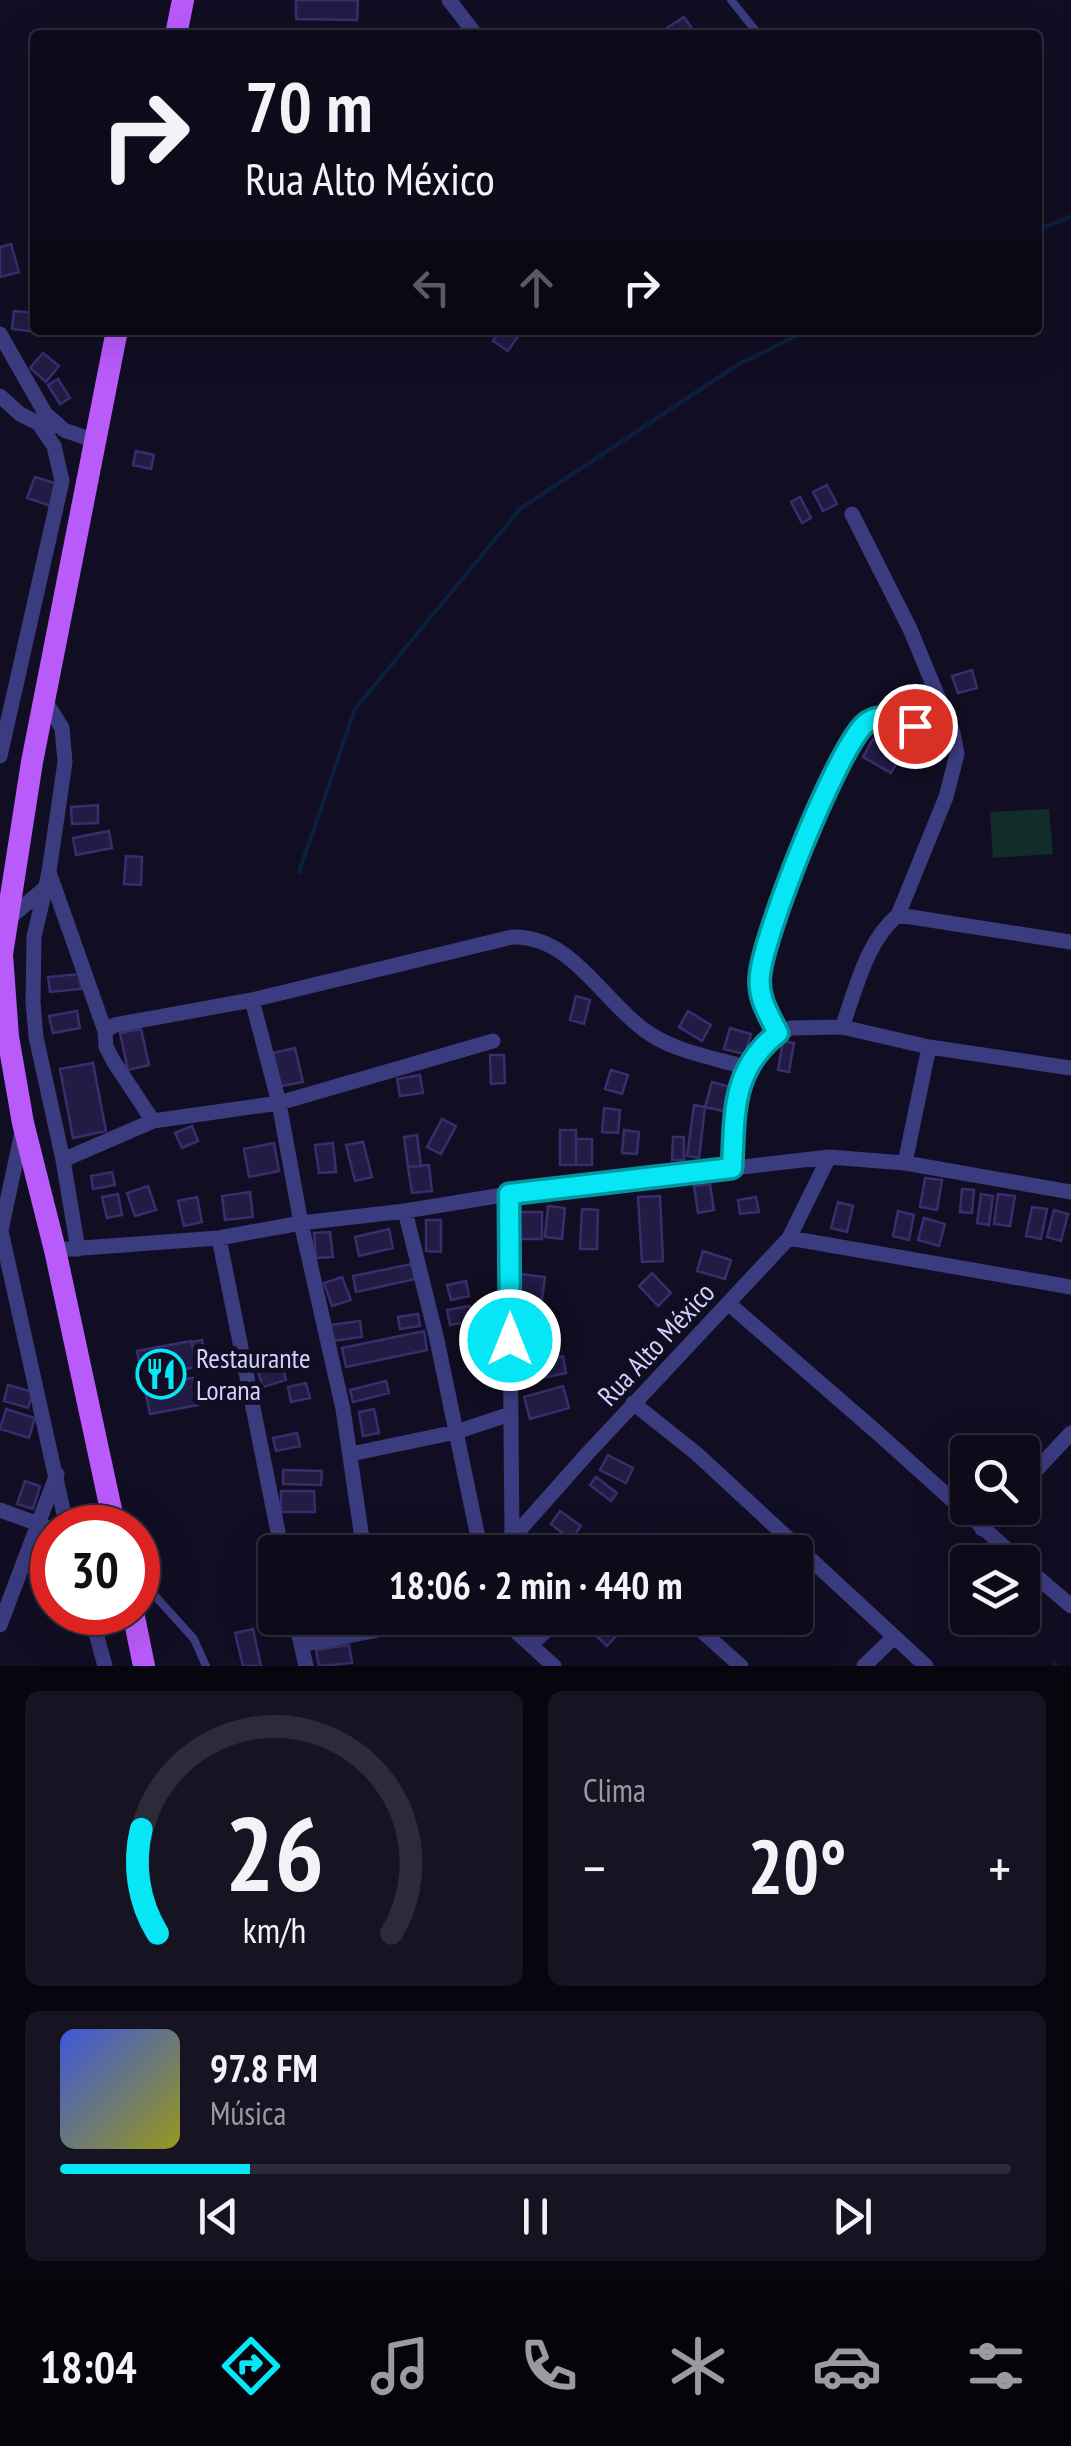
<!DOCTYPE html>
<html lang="pt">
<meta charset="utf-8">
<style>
:root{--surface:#0d0a1a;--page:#161323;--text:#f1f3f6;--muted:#9a9aa2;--line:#2d2b39;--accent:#06e6f5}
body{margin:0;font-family:"PT Sans Narrow",sans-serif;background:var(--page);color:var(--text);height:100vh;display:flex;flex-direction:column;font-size:38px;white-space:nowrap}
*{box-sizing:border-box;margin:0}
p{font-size:32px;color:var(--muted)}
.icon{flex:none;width:55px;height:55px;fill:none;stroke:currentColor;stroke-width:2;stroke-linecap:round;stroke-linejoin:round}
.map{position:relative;height:1666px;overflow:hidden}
.details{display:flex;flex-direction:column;gap:25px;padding:25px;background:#07060e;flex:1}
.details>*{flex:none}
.hud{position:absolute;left:30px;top:30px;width:1012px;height:305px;border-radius:10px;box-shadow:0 10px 40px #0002,0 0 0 2px var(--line);background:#0d0a1a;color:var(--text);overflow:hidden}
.tools{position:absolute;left:950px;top:1435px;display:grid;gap:20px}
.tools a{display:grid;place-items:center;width:90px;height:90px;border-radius:10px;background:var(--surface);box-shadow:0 10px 40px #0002,0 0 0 2px var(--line);font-size:50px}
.speed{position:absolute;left:30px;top:1505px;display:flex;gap:20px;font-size:50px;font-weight:700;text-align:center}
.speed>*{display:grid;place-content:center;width:130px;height:130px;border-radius:50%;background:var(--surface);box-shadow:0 10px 40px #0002,0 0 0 2px var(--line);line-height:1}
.speed .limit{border:15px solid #d22;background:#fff;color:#111}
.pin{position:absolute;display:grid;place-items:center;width:85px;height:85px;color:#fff;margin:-42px;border:5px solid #fff;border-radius:50%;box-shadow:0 2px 10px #0007}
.me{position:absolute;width:110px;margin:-55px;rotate:0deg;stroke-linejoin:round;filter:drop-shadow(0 0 8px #0008)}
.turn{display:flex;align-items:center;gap:35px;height:210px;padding:0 50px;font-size:45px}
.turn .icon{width:130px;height:130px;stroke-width:2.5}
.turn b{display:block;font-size:70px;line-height:85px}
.lanes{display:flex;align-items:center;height:95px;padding:0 50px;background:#0003;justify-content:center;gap:50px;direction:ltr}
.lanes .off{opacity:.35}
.big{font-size:75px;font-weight:700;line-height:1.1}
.details .widget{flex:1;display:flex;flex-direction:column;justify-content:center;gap:15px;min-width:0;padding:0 35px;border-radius:15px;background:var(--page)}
.details .dial{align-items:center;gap:0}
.dial svg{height:260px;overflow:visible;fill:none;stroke:var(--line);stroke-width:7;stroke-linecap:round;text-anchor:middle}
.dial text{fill:var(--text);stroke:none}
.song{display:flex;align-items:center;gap:30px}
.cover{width:120px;height:120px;border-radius:15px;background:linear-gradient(135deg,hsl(230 70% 55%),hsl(60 70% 35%))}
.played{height:10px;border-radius:5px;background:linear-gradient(90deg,var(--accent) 20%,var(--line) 20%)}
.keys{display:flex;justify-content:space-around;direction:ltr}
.heat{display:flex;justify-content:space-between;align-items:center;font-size:55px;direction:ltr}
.details .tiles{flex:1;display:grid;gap:25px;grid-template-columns:1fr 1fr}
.widget:last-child{grid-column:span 2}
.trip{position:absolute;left:258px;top:1535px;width:555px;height:100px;border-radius:10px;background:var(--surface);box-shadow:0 10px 40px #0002,0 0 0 2px var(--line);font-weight:700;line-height:100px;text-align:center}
.menu{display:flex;height:160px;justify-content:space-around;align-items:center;background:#05040a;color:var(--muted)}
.menu .icon{width:70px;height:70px}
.menu .on{color:var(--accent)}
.menu b{font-size:45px;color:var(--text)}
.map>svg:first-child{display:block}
.green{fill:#122c2a}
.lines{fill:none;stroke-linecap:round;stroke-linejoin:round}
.stream{stroke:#0b203f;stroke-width:4}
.building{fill:#221b43;stroke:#382e6e;stroke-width:2.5}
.service{stroke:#3b3b80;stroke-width:8}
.minor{stroke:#3b3b80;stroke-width:15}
.primary{stroke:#b95bfb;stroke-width:22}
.route-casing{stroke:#04969f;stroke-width:25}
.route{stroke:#06e6f5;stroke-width:18}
.labels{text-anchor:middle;stroke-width:10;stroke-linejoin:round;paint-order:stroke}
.street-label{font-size:28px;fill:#d5d1fe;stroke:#110e23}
.poi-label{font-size:28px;fill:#d5d1fe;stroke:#110e23;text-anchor:start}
</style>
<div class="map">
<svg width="1071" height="1666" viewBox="0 0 1071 1666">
<rect width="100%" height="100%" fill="#110e23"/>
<path class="green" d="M1049,809L1053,854L993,858L990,812Z"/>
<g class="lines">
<path class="stream" d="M1038,230L1071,216
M299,872L355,709L520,509L737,365L808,330
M1054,1662L1056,1666"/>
</g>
<path class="building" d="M296,0H358L357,20L296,19Z
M684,17L693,30L686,35H665L662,31Z
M11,244L19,272L0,277V247Z
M14,311L35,313L38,332L12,329Z
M500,330H522L508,351L493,341Z
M43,353L59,366L46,382L30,368Z
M58,379L70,398L60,404L48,385Z
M136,451L154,455L151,469L133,465Z
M35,477L58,484L51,506L27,498Z
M827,485L837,504L823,511L813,492Z
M800,497L811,518L802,523L791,502Z
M972,670L977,688L958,693L952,676Z
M873,739L901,755L891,773L863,757Z
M98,805V823L72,824L71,807Z
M109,831L112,848L76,855L73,838Z
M126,856L142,857L141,885L124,884Z
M79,974L81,989L50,992L48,977Z
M576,996L590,1000L584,1024L570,1020Z
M77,1011L80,1028L53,1033L49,1016Z
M688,1011L711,1025L702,1041L679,1027Z
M730,1028L751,1034L745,1054L724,1049Z
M141,1029L149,1065L128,1070L120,1033Z
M783,1041L794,1043L789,1072L778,1070Z
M295,1048L303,1082L281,1086L273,1053Z
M490,1055H504L505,1083L491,1084Z
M93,1063L106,1131L73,1138L60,1069Z
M611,1070L628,1075L622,1094L605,1089Z
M420,1075L423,1093L400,1096L397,1079Z
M712,1082L734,1088L728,1112L705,1107Z
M694,1105L705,1107L699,1158L687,1156Z
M604,1108L620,1110L618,1133L602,1132Z
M442,1119L456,1126L441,1154L427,1147Z
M192,1126L198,1141L182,1148L175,1133Z
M560,1130H576V1165H560Z
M624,1130L639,1132L637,1154L622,1153Z
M417,1135L421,1166L408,1167L404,1137Z
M673,1137H684V1160H672Z
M576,1139H592V1165H576Z
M363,1142L372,1177L355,1181L346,1145Z
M274,1143L279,1171L249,1177L244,1149Z
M333,1143L336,1172L319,1173L315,1145Z
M429,1165L432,1191L412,1193L408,1167Z
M112,1172L115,1185L93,1189L91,1176Z
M925,1178L942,1180L937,1210L920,1207Z
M710,1184L714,1210L698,1213L694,1186Z
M148,1186L156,1210L135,1216L127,1193Z
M962,1189L974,1190L972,1213L960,1212Z
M250,1192L253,1217L225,1220L222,1196Z
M118,1194L122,1215L107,1218L102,1197Z
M981,1194L993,1196L989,1225L977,1223Z
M998,1194L1015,1196L1010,1226L994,1224Z
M660,1196L663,1261L642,1262L638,1197Z
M197,1197L202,1222L184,1226L178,1201Z
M756,1197L759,1212L740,1214L738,1200Z
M838,1202L853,1206L847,1232L831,1228Z
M548,1206L565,1208L562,1239L545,1237Z
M1032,1207L1047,1209L1041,1239L1026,1236Z
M582,1209L598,1210L597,1249H580Z
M1054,1210L1068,1214L1061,1241L1047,1237Z
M898,1211L914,1215L909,1240L893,1236Z
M518,1212H542V1239H518Z
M924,1218L945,1224L939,1246L918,1240Z
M426,1220H441V1252L426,1251Z
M389,1229L393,1248L359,1256L355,1237Z
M330,1232L333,1257L316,1258L314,1233Z
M703,1251L731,1260L725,1279L697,1271Z
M412,1264L415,1279L356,1292L353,1276Z
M652,1273L671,1293L658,1306L639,1286Z
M521,1274L545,1277L542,1299L518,1296Z
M342,1277L351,1300L332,1306L324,1283Z
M466,1281L469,1296L451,1300L447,1285Z
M522,1305L548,1308L547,1321L521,1318Z
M470,1306L473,1321L450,1325L447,1310Z
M418,1314L420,1326L400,1329L398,1317Z
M360,1321L362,1337L332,1341L330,1325Z
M424,1331L427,1350L346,1367L342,1348Z
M556,1338L560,1350L527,1360L523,1348Z
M202,1340L207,1366L197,1368L192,1342Z
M191,1341L197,1367L179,1370L181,1380L193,1378L198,1405L150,1414L137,1351Z
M563,1356L566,1373L542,1378L538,1362Z
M281,1363L286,1380L263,1387L258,1371Z
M386,1381L389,1393L353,1402L350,1390Z
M306,1383L310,1398L291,1402L288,1387Z
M8,1385L33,1392L28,1408L4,1401Z
M563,1386L569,1408L530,1419L524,1397Z
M6,1409L35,1418L29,1438L0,1429Z
M374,1409L379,1433L363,1436L359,1412Z
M297,1433L300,1446L276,1451L273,1438Z
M608,1455L633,1468L626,1483L600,1470Z
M283,1470L322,1471L321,1485L283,1484Z
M596,1477L617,1493L611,1501L590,1485Z
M25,1481L40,1486L33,1509L17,1504Z
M281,1491H314L315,1512H281Z
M560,1511L581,1526L571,1540L551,1524Z
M648,1534L663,1541L657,1552H639Z
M603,1618L619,1633L607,1646L590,1630Z
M253,1629L261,1666H243L235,1633Z
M349,1645L352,1663L319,1666L316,1650Z"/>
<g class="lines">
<path class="service" d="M731,0L759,35
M138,1577L194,1639L206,1666"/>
<path class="minor" d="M449,0L476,35
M0,334L45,413L64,430L95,441
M0,396L20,414L50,429
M852,514L910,629L953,733L957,754L946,797L898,915
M44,699L62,728L65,762L49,872L34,937L33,1002L36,1037L63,1160L78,1249
M0,756L62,481L54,446L41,427
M50,875L105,1031
M6,921L45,888
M252,1000L279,1103L301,1223L343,1409L364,1552
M842,1027C856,990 866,941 898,915L1071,942
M778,1033C769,1015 757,997 759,975C764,932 835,755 864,725C869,720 870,720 877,718L953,733
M153,1121L114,1062L106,1047L105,1031L115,1025L252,1000L512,937C570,935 601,998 643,1029C671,1051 711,1057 745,1067
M63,1160L153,1121L279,1103L493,1041
M905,1163L929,1047
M732,1168L735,1113L745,1067L768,1041L791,1028L842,1027L929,1047L1071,1068
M509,1194L512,1539
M405,1211L437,1340L481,1552
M1,1231L67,1528
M0,1235L22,1132
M219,1238L282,1552
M789,1238L1071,1287
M55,1250L219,1238L301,1223L405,1211L509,1194L829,1157L905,1163L1071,1192
M728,1303L880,1435L1021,1562
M633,1403L697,1454L926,1666
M351,1454L456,1432L510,1414
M1022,1485L1071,1433
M0,1510L52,1529
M982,1529L1002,1508
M500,1552L587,1454L789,1238L829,1157
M1022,1564L1071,1606
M90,1612L105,1666
M295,1618L306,1666
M501,1618L554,1666
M687,1618L741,1666
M0,1625L57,1474
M531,1644L561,1618
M301,1645L373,1631L420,1618
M864,1666L894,1637"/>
<path class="primary" d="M176,35L183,0
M115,1528L55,1250L23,1123L8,1037L2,954L32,762L117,330
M133,1612L144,1666"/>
</g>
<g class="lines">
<g class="route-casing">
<path id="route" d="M510,1340L509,1194L732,1168C735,1112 731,1070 778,1033C769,1015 757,997 760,975C764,933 835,754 864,725C869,720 871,720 877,718L915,726"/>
</g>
<use href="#route" class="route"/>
</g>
<defs>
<g id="restaurant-ring" transform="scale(2.5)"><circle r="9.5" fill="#110e23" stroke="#06e6f5" stroke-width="1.5"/><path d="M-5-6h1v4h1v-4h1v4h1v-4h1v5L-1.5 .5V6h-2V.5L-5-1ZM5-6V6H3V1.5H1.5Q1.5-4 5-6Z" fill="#06e6f5"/></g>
</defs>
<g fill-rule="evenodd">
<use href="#restaurant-ring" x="161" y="1374"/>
</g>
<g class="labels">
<g class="street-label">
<text transform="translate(656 1344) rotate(-47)" y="10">Rua Alto México</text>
</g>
<g class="poi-label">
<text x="196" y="1368">Restaurante<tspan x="196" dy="32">Lorana</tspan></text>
</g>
</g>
</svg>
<div class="tools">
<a><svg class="icon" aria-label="search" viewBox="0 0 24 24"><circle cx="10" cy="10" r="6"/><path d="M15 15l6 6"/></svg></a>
<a><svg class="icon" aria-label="layers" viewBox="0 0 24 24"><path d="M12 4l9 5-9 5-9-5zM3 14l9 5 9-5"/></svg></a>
</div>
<div class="speed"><div class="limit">30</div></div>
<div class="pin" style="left:915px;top:726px;background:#d93025"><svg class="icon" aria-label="arrive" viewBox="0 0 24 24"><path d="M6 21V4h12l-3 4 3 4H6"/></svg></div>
<svg class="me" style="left:510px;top:1340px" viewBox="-20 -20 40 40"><circle r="17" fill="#06e6f5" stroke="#fff" stroke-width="3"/><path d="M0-11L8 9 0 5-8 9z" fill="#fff"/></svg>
<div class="trip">18:06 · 2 min · 440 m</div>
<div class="hud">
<div class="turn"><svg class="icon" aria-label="right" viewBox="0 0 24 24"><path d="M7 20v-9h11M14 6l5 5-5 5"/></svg><div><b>70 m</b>Rua Alto México</div></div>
<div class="lanes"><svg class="icon off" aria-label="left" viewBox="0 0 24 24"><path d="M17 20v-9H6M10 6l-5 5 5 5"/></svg><svg class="icon off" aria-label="ahead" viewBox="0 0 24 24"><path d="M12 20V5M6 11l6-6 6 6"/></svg><svg class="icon" aria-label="right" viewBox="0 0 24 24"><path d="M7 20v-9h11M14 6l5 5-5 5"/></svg></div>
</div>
</div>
<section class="details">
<div class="tiles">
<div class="widget dial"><svg viewBox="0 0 100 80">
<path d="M14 69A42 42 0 1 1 86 69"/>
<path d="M14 69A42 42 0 0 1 9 37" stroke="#06e6f5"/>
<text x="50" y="56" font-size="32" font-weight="700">26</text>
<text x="50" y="72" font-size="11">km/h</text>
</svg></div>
<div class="widget"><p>Clima</p>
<div class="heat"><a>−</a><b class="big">20°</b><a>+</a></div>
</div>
<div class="widget">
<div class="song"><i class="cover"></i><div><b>97.8 FM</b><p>Música</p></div></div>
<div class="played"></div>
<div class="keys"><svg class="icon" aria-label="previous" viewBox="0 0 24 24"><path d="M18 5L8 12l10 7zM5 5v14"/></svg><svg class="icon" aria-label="pause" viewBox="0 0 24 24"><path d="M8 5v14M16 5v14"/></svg><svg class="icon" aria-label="next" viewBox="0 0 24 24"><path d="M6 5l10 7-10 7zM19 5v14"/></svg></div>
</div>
</div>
</section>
<nav class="menu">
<b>18:04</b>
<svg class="icon on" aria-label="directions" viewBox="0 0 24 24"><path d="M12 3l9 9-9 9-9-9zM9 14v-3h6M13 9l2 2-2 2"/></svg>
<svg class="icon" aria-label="music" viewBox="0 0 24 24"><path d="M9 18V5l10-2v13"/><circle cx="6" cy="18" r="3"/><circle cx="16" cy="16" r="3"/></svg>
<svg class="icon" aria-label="phone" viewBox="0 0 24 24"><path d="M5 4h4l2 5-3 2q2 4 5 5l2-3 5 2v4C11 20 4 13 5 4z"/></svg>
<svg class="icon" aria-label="climate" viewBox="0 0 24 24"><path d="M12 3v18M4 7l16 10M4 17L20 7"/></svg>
<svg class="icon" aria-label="car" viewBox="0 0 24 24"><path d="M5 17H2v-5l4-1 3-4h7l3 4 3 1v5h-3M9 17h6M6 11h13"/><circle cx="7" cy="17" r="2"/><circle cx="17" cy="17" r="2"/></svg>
<svg class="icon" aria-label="filters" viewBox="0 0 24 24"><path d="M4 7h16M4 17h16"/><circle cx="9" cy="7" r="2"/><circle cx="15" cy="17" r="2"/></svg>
</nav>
